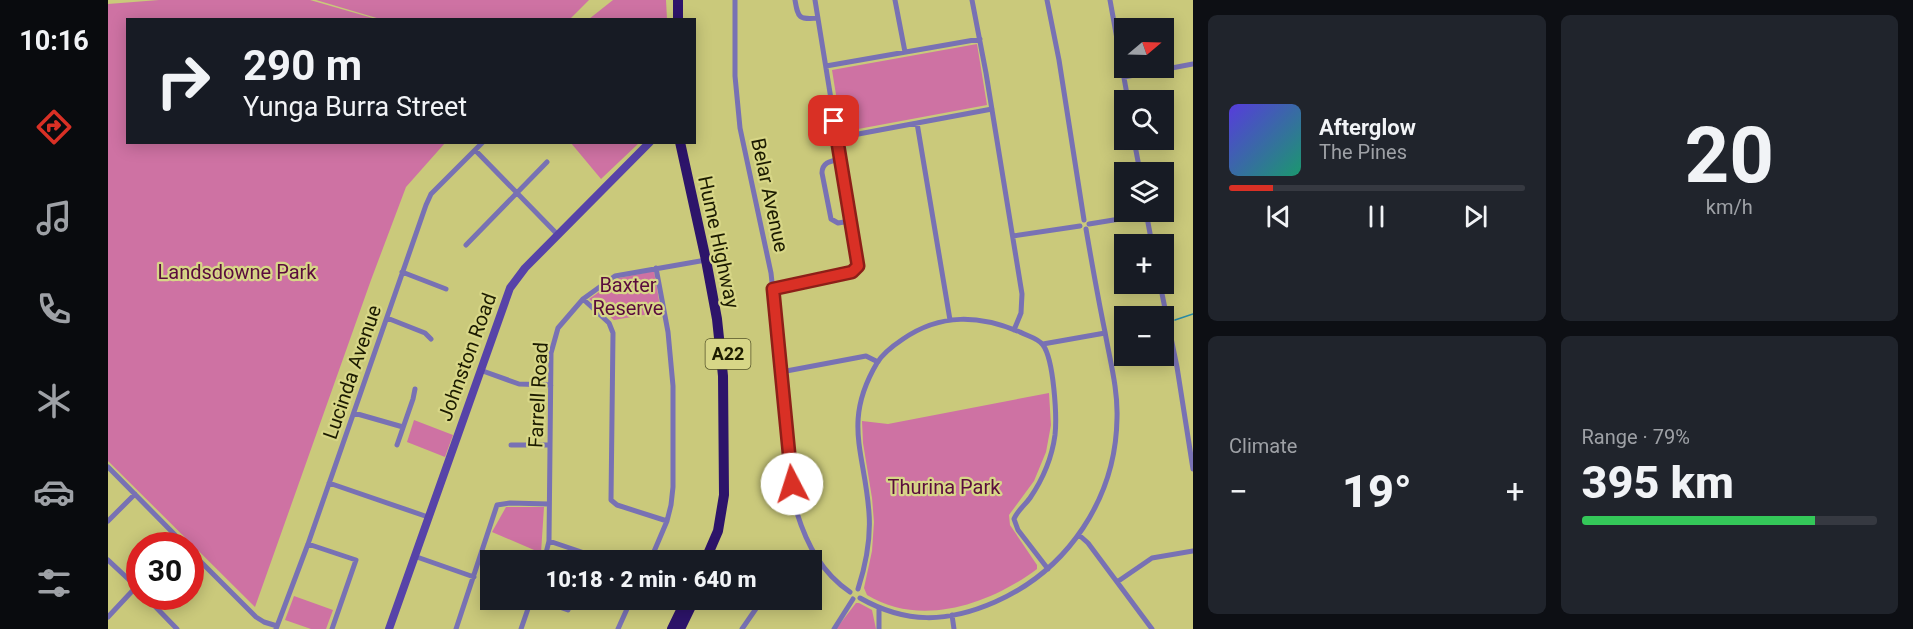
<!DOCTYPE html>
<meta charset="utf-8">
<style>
:root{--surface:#171b24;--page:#20242c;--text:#f1f3f6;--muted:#9ea1a6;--line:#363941;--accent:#d93025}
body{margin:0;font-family:Roboto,sans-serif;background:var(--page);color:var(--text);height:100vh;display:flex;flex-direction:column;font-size:22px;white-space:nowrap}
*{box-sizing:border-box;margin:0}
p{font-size:20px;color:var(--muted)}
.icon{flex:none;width:33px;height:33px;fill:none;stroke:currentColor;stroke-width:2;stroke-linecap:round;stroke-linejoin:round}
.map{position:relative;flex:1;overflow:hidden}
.panel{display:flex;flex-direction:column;gap:15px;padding:15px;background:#0d0f14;width:720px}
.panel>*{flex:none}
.hud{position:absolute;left:18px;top:18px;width:570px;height:126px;border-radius:0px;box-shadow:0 3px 15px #0003;background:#171b24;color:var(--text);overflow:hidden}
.needle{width:39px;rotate:71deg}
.buttons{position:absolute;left:1006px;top:18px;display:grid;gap:12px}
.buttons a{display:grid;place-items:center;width:60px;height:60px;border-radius:0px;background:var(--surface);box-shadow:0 3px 15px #0003;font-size:30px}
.speed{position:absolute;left:18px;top:532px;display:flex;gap:12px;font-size:30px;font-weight:700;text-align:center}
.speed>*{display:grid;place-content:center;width:78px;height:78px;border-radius:50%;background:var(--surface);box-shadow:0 3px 15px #0003;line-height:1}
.speed .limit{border:9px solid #d22;background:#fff;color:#111}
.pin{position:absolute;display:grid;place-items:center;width:51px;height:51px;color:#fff;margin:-26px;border-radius:12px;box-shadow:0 3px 9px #0006}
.me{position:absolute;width:66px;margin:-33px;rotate:355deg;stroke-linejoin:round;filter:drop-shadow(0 0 4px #0008)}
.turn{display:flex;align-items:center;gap:21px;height:126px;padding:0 18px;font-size:27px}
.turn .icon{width:78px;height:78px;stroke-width:2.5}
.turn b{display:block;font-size:42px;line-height:51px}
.big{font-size:45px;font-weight:800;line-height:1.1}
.panel .tile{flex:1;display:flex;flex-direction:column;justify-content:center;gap:9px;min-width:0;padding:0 21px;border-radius:9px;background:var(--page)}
.panel .dial{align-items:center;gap:0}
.dial b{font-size:78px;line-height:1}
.song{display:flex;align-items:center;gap:18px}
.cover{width:72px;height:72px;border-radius:9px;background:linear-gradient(135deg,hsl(250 70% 55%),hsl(160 70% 35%))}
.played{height:6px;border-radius:3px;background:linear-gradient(90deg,var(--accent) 15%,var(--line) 15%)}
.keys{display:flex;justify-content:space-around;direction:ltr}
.heat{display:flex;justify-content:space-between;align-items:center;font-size:33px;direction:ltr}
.charge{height:9px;border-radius:4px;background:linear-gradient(90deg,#34c759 79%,var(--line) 0)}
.panel .tiles{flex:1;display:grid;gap:15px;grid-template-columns:repeat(2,1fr)}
.trip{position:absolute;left:372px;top:550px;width:342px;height:60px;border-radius:0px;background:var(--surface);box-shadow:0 3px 15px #0003;font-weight:800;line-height:60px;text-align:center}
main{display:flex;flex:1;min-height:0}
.tabs{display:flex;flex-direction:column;width:108px;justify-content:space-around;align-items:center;background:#090b0e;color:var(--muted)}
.tabs .icon{width:42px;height:42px}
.tabs .current{color:var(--accent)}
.tabs b{font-size:27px;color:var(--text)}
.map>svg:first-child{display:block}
.green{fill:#ce72a3}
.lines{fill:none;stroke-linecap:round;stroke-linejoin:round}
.stream{stroke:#278ba7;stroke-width:1.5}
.street{stroke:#7871b4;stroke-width:5}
.secondary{stroke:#5743a8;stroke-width:8}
.highway{stroke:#2d146a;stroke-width:10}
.route-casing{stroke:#8d1f18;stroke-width:15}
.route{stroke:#d93025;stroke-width:10}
.labels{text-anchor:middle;stroke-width:4.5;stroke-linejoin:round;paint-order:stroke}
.shield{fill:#d7d687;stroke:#545328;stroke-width:1.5}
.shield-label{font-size:18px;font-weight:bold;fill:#1c1b00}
.street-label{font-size:20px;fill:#1c1b00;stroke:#d7d687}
.park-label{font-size:20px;fill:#5a0c3d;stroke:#d7d687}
</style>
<main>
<nav class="tabs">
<b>10:16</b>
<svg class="icon current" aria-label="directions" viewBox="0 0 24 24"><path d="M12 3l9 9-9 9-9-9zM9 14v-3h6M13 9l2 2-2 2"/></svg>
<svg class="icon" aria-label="music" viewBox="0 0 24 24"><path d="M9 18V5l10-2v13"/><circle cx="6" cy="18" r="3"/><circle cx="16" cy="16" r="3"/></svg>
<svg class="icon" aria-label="phone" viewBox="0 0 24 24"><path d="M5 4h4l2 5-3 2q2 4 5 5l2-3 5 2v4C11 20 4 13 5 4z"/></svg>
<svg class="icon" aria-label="climate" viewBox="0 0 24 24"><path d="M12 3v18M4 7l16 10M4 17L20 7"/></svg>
<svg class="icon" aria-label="car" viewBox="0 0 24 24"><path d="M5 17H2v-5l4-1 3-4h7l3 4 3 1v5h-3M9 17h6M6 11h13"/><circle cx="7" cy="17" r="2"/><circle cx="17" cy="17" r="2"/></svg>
<svg class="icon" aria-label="filters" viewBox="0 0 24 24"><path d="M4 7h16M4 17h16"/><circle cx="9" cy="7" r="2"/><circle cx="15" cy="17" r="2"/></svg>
</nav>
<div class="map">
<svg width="1085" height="629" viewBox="0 0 1085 629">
<rect width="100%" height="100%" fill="#cac97b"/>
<path class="green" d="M51,0H202L268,19L20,20V142L337,143L298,187L263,280L147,607L0,461V4Z
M208,0H481L462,19H272Z
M505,0H558L559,19H481Z
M869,44L879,105L734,132L724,70Z
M463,143H531L493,179Z
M546,271L553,312L506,320L481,299L511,278Z
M941,393L943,425L938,452L926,481L901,515L902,525L929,565V569C882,604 813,628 759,595L756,588L764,551L766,522L764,498L755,443L754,421L780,424Z
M306,420L345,435L337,457L299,442Z
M398,507H436L433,553L384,532Z
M186,596L225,610L218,629H203L177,620Z
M748,603H751L764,610L768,629H728Z"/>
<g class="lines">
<path class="stream" d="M1067,320L1085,314"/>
<path class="street" d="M627,0V76L632,128L663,273L689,513C699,545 714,573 742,592
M687,0C690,18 691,20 710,18
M787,0L797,52
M864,0L878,73L914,294L913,313L906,330
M939,0L951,60L976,220
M1002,0L1020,100
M718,66L872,39
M1016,77L1085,64
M809,123L842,320
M729,138L884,109
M1026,140L1032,172
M367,150L450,235
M732,159C723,161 714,162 714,173L723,219L730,223L743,221
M1038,212L1044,244
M981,224L1024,217L1039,220
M905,236L972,226
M358,245L439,162
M294,272L338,289
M1052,284L1069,367L1085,469
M665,289L744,272L750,266L707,0
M475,299L501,323L505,333L503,500L509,505L559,521
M279,318L317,333L323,339
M935,344L997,333
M372,370L411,384L443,385
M673,372L758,356L770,362
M246,413L295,427
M289,445L305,399L307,389
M403,445H442
M0,467L78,546
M221,483L320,517
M0,521L27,494
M971,535L980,543L1044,629
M441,541L500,561
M200,544L248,560L224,629
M82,551L148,617L156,622L169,626
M306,556L366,577
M0,560L32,590
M436,561L441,541L443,353L450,328L475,299L507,276L598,260
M542,561L559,521L563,505L565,487V386L560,332L548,268
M1009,582L1044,558L1085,551
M750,589C758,564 763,539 761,513C757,453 734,422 769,363C775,353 786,345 795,339C833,313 871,315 912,332C919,336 930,338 935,345C946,360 949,417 947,435C944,457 935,479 922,498C917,505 909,511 906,519L910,530L940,569
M38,597L69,629
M752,598C798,624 839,623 887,602C960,570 1008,498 1009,418C1010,389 1002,361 997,332C990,298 984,264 978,229
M431,600L460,610
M844,615L846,629
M0,617L28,587
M168,629L200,544L318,205L323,194L375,142
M348,629L389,505L402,503L441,504
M413,629L423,600
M510,629L523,600
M634,629L654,600
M726,629L745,599
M771,629V609"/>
<path class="secondary" d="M281,629L402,288L417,268L542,142"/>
<path class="highway" d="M570,0V20
M572,142L598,260L609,319L615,376L616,495L610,531L597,561
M564,629L578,600
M572,629L586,600"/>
</g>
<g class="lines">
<g class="route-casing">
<path id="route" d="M684,484L665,289L744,272L750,266L726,121"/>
</g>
<use href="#route" class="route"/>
</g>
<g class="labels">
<rect class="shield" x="597.5" y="339" width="45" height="30" rx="4.5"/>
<g class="shield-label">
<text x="620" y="360">A22</text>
</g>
<g class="street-label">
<text transform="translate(662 195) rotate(78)" y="7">Belar Avenue</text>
<text transform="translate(611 242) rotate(78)" y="7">Hume Highway</text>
<text transform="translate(359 357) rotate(-70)" y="7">Johnston Road</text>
<text transform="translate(244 372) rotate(-71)" y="7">Lucinda Avenue</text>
<text transform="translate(430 395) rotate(-87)" y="7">Farrell Road</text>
</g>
<g class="park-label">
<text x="129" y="279">Landsdowne Park</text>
<text x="520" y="292">Baxter<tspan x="520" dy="23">Reserve</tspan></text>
<text x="836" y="494">Thurina Park</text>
</g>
</g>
</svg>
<div class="buttons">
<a><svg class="needle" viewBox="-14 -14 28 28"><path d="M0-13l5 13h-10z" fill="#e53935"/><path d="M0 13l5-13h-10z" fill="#9ea1a6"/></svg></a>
<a><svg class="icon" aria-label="search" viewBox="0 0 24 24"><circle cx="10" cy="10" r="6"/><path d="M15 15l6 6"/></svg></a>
<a><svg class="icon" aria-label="layers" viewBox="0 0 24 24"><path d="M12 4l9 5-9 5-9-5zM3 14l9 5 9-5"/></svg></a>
<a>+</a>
<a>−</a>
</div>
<div class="speed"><div class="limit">30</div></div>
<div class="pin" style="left:726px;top:121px;background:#d93025"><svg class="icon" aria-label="arrive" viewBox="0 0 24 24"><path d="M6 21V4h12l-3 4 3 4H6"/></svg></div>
<svg class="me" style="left:684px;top:484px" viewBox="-20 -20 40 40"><circle r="19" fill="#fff"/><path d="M0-13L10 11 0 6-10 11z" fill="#d93025"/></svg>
<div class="trip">10:18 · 2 min · 640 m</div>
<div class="hud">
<div class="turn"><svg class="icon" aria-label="right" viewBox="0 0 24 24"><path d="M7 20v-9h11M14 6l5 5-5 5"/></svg><div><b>290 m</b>Yunga Burra Street</div></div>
</div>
</div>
<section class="panel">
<div class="tiles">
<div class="tile">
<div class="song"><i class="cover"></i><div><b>Afterglow</b><p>The Pines</p></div></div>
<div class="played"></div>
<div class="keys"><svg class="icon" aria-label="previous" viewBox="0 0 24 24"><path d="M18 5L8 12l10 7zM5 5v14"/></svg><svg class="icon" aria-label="pause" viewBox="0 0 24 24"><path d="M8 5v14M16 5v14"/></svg><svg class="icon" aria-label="next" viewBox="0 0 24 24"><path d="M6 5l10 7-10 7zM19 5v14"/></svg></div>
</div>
<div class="tile dial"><b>20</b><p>km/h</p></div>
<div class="tile"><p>Climate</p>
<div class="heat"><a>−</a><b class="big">19°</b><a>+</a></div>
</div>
<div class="tile"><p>Range · 79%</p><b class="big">395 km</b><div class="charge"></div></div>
</div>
</section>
</main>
